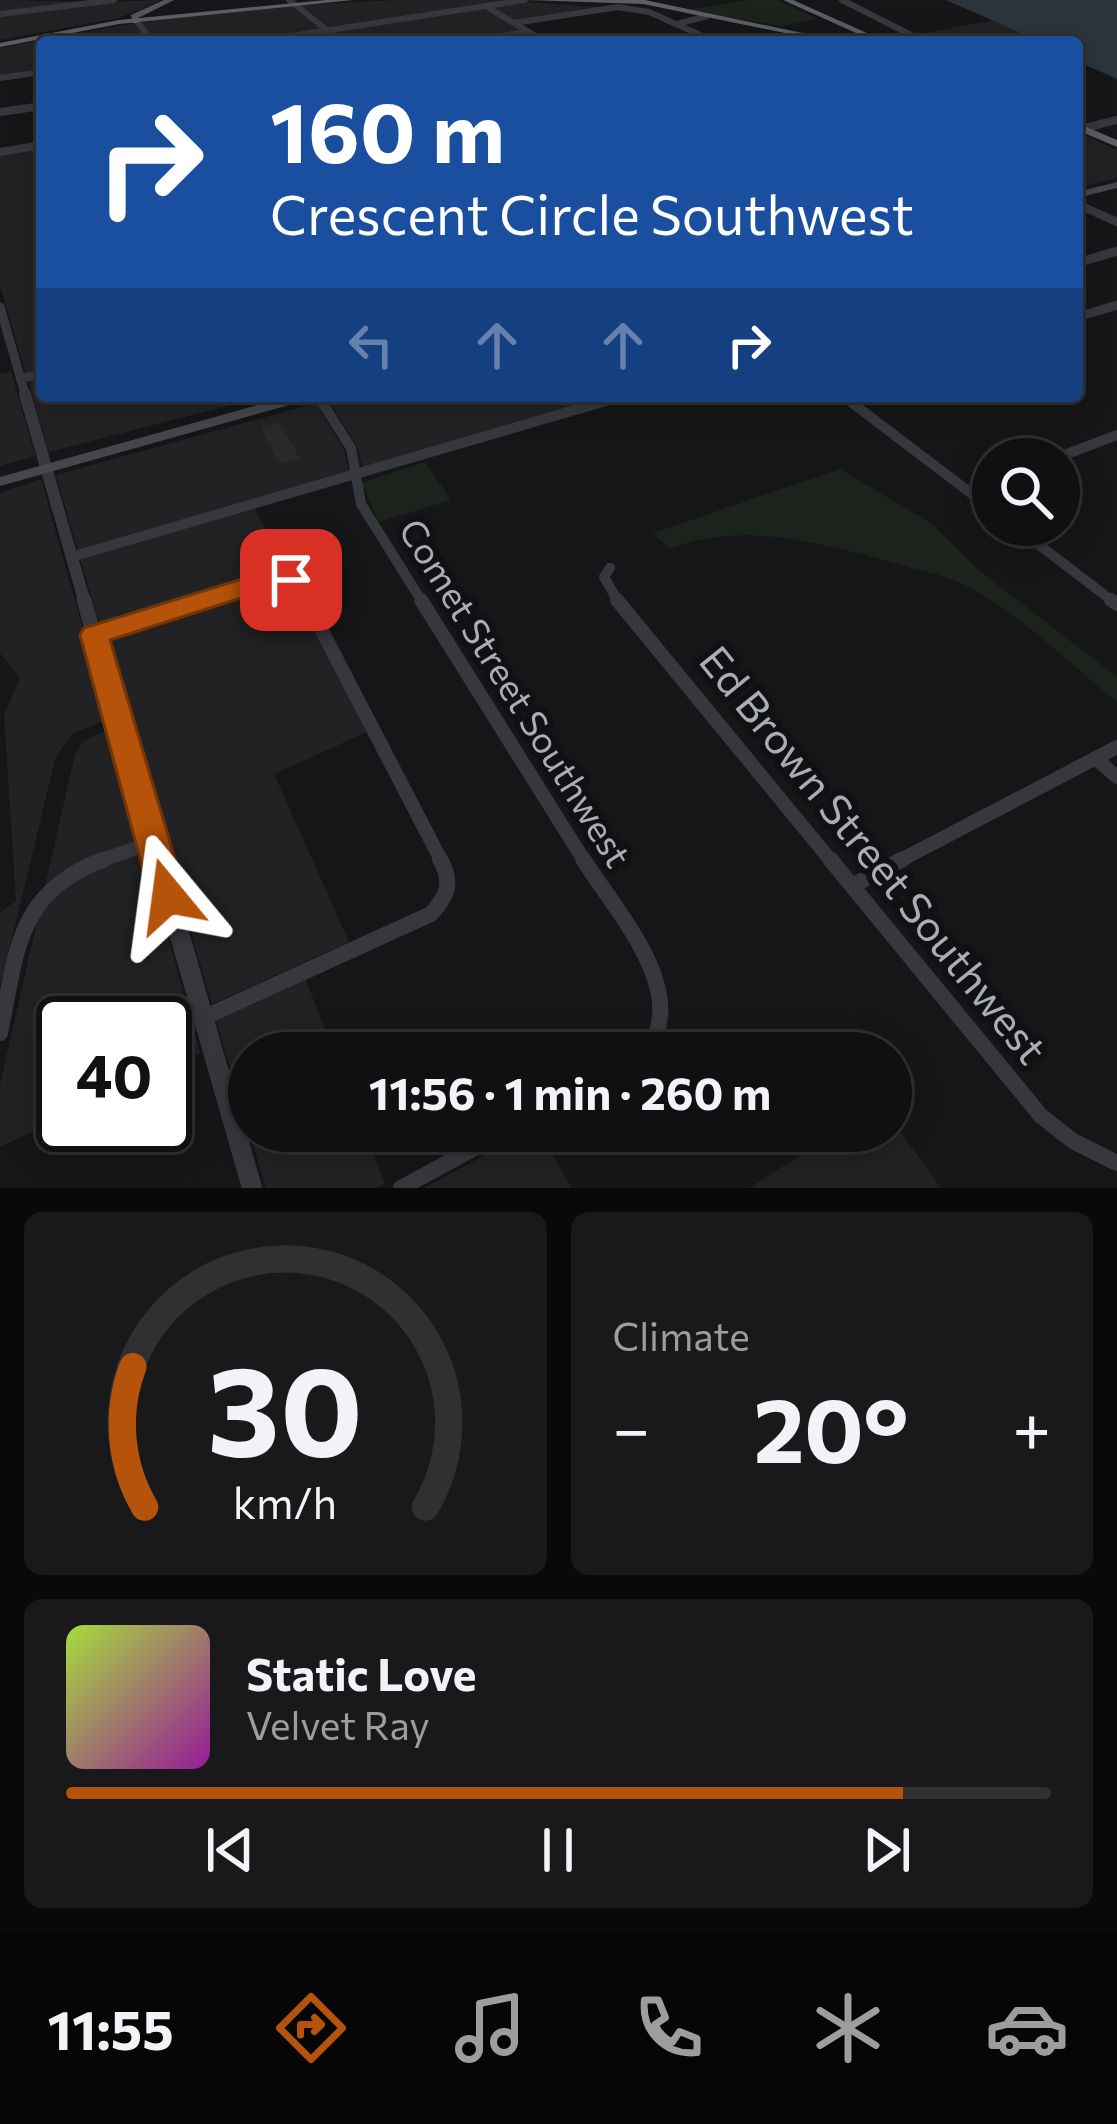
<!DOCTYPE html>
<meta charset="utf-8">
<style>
:root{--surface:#101012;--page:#19191b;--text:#f1f3f6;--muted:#9c9d9f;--line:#303032;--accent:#b45309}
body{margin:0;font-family:Commissioner,sans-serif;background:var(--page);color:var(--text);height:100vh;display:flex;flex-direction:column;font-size:45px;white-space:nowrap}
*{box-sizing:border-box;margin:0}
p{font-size:39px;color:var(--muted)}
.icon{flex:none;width:66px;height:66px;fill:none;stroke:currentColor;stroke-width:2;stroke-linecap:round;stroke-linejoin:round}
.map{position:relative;height:1188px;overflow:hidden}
.drawer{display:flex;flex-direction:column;gap:24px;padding:24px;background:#09090a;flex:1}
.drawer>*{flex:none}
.top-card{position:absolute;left:36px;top:36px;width:1047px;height:366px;border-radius:12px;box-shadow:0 6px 30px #0003,0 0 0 3px var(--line);background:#1a4fa0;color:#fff;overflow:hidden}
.buttons{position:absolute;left:972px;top:438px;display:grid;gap:24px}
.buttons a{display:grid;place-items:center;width:108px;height:108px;border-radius:50%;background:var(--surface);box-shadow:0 6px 30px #0003,0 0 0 3px var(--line);font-size:60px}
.speed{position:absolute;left:36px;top:996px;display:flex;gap:24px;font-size:60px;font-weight:700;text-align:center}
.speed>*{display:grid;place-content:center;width:156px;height:156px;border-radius:50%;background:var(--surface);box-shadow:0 6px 30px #0003,0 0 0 3px var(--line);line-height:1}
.speed .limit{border:6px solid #111;border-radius:18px;background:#fff;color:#111}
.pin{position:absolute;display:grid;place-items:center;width:102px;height:102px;color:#fff;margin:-51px;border-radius:24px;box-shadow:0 6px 18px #0006}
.me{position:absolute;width:132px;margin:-66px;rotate:344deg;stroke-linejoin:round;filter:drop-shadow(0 0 9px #0008)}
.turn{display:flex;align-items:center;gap:42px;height:252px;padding:0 36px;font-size:54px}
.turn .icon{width:156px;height:156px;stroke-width:2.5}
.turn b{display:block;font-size:84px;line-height:102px}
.lanes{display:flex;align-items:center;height:114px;padding:0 36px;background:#0003;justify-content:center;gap:60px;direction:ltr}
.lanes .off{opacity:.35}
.big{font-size:90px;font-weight:700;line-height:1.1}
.drawer .card{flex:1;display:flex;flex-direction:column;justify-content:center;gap:18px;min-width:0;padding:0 42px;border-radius:18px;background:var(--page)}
.drawer .dial{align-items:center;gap:0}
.dial svg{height:312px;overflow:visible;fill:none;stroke:var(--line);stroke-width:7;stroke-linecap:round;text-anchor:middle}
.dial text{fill:var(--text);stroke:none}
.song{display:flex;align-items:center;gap:36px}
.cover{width:144px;height:144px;border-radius:18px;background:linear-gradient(135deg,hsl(80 70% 55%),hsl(300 70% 35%))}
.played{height:12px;border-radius:6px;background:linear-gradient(90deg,var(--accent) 85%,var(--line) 85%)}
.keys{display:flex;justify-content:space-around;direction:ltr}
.heat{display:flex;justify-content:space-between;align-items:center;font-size:66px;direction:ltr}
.drawer .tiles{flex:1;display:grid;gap:24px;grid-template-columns:1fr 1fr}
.card:last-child{grid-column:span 2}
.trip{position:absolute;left:228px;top:1032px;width:684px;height:120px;border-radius:60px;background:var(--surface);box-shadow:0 6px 30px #0003,0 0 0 3px var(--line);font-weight:700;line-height:120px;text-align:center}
.menu{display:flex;height:192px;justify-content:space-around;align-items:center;background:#060607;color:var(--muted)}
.menu .icon{width:84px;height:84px}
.menu .active{color:var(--accent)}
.menu b{font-size:54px;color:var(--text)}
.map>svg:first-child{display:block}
.built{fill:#222225}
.green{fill:#1c231d}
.water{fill:#2c353c}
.building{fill:#29292c}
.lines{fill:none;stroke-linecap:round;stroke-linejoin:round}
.minor-far5{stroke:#37383d;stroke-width:6}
.minor-far4{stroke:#37383d;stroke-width:8}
.minor-far3{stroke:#37383d;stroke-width:9}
.minor-far2{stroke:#37383d;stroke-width:10}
.minor-far1{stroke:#37383d;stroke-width:14}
.minor{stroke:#37383d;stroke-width:16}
.tertiary-far3{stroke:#37383d;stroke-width:9}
.tertiary-far2{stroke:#37383d;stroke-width:12}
.tertiary-far1{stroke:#37383d;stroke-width:15}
.tertiary{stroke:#37383d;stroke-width:20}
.secondary{fill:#45474d;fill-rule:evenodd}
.primary{fill:#53555c;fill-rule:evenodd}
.trunk{fill:#5b5e65;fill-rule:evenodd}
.route{fill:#b45309;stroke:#753606;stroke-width:3}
.labels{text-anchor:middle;stroke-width:12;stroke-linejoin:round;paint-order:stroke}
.street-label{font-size:36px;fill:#a8adb8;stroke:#111113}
.near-street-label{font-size:42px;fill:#a8adb8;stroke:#111113}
</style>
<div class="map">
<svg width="1117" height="1188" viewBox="0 0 1117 1188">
<rect width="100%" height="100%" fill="#161618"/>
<path class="built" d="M0,0L106,2L162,0L119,18L0,40Z
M397,0H486L521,1L515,6L527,2L611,8L515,22L487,8L524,32L456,42H346L298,5Z
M291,5L338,42H258L284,37L245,42H158L141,22Z
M994,20L1038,42H929L915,35Z
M134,23L150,42H42V71L0,77V48Z
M1077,132L1117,150V178L1077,188Z
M42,146V373L26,374L0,286V153Z
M11,371L35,456L0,466V374Z
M42,378V396H267L49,452L28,380Z
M343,396H612L363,468L357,446L328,400Z
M316,403L344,450L349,472L78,551L56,475Z
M41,479L108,719L72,734L56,756L0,987V913L16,901L4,715L20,678L0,653V493Z
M254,508L291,575H269L101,628L80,559Z
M271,584L290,586L298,594L367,732L274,774L349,942L212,1004L104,637Z
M111,729L200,1053L165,1069V1023H63V1117L0,1147V1085L75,754L83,741Z
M306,980L334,1053H249V1131L216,1021Z
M891,1119L941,1188H749L838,1131H891Z
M249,1131H365L385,1184L377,1188H266Z
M529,1131H539L572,1188H424Z"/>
<path class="green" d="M750,0H777L818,19L781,26L685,10Z
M425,462L451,500L379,522L361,483Z
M840,469L931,523L981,572L1117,677V702C1066,661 1015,608 956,581C937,573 914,569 894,563C822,543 742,520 670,549L653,533Z"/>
<path class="water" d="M946,0H1117V79L1077,61V42H1041Z"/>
<path class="building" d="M280,422L300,459L279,464L260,427Z"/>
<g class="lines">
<path class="minor-far5" d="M289,0L342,42
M842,0L925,42
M490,9L546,42
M0,14L114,0
M136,21L154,42
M514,23L618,7L649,12L716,42
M677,24L707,16
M252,42L525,0
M462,42L529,32
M0,78L42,72"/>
<path class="minor-far4" d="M0,112L42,106
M1077,130L1117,120
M0,152L42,145
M1077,204L1117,222"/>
<path class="minor-far3" d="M1077,263L1117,251
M1077,317L1117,305
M20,378L42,375"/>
<path class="minor-far2" d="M318,396L351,448L361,504L423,603
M843,396L993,510
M1054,459L1117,435
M969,491L993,482
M1013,525L1115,603
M71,557L623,396
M610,568L604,577L619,603
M196,603L271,579L297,582L308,603"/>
<path class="minor-far1" d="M306,600L442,862
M421,600L585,862
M617,600L832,862
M1111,600L1117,604
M94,635L206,600
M1095,758L1117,777
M97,862L153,842
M897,862L1117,747"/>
<path class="minor" d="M583,859C616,912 692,992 646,1053
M830,859L1041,1116L1073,1141L1117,1163
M852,886L903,859
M203,1018L431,914C448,895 453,883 440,859
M0,1033C17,951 16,892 105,859
M401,1188L506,1131"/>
<path class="tertiary-far3" d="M0,307L26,397"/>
<path class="tertiary-far2" d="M25,394L85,603"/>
<path class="tertiary-far1" d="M84,600L159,862"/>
<path class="tertiary" d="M158,859L252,1188"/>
<path class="secondary" d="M1117,182V188L1077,198V192Z
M290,396H312L310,399L0,486V477Z"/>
<path class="primary" d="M164,0H174L138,18L139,23H133L131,15Z"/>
<path class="trunk" d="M326,0H353L119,24L0,47V43L119,20Z
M527,0H645L845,42H829L643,4Z
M783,0H793L887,42H876Z
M1077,123L1117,140V147L1077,130Z"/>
</g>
<path class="route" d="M271,570L301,574L305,580L301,586L272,588L110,640L186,896L181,907L168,912L156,907L150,896L80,635L84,628Z"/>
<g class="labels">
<g class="street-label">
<text transform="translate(515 693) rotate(58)" y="13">Comet Street Southwest</text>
</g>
<g class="near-street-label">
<text transform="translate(873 855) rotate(51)" y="15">Ed Brown Street Southwest</text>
</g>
</g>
</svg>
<div class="buttons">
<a><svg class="icon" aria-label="search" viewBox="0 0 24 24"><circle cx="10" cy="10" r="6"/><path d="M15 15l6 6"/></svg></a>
</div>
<div class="speed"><div class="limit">40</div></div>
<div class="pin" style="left:291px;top:580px;background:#d93025"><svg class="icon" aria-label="arrive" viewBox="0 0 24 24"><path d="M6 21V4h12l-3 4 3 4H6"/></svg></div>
<svg class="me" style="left:168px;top:896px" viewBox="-20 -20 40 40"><path d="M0-17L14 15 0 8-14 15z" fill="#b45309" stroke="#fff" stroke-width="4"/></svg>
<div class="trip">11:56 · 1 min · 260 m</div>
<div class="top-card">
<div class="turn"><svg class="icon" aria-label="right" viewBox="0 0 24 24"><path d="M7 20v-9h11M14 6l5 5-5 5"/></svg><div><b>160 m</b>Crescent Circle Southwest</div></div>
<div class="lanes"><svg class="icon off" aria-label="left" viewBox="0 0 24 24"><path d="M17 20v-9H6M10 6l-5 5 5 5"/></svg><svg class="icon off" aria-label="ahead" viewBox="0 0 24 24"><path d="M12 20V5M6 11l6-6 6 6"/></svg><svg class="icon off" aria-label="ahead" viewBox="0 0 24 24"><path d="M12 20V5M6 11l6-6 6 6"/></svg><svg class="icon" aria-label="right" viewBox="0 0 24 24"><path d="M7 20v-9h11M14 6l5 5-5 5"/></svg></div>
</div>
</div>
<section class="drawer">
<div class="tiles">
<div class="card dial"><svg viewBox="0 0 100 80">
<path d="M14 69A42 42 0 1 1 86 69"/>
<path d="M14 69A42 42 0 0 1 11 33" stroke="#b45309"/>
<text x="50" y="56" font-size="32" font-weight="700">30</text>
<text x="50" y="72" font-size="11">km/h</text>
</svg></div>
<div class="card"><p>Climate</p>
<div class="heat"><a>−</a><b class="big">20°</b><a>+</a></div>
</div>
<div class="card">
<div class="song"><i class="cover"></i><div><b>Static Love</b><p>Velvet Ray</p></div></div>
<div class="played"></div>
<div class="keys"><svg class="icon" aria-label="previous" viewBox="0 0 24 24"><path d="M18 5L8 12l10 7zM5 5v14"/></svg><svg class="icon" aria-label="pause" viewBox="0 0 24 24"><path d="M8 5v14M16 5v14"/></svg><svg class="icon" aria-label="next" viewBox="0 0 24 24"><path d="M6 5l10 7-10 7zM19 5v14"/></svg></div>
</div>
</div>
</section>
<nav class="menu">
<b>11:55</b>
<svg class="icon active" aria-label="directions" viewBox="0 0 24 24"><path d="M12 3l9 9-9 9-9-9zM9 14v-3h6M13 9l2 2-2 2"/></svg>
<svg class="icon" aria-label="music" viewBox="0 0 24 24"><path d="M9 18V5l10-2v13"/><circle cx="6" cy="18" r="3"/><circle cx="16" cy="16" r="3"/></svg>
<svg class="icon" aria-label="phone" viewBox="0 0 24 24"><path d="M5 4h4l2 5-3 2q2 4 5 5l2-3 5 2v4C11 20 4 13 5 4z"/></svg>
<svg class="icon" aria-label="climate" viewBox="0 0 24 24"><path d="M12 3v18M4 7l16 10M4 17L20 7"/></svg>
<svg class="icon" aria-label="car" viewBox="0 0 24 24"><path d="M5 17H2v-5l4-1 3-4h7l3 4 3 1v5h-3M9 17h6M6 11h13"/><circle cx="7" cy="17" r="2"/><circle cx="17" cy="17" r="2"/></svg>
</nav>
